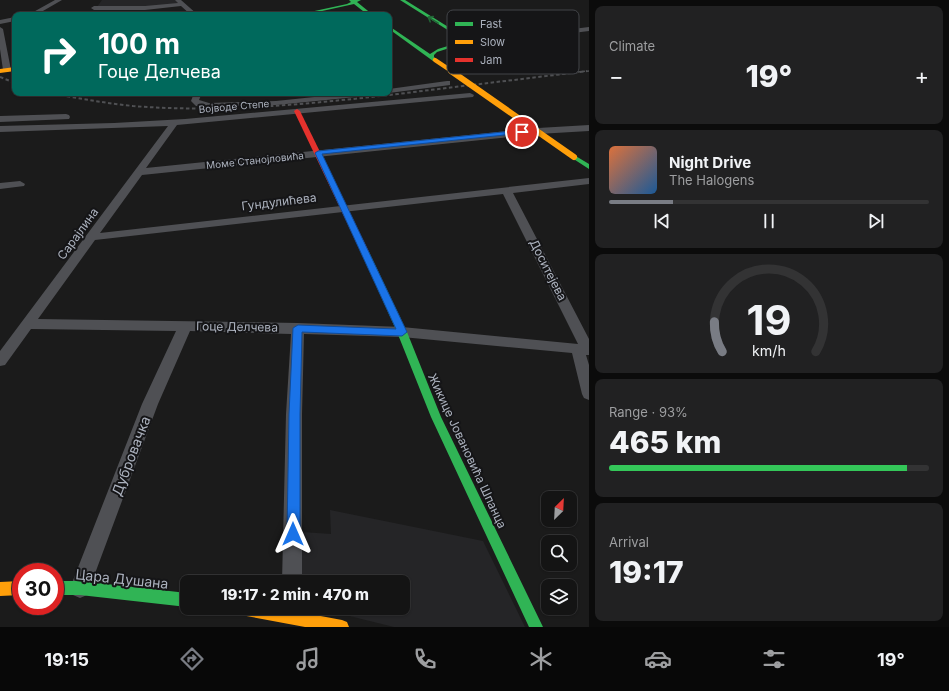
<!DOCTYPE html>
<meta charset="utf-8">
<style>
:root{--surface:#141414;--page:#212122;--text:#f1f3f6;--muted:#9d9ea0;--line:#333334;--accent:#797c84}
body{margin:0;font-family:Inter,sans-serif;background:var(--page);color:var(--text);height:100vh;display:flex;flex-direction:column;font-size:15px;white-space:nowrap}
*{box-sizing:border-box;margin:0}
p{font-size:13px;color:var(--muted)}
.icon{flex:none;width:22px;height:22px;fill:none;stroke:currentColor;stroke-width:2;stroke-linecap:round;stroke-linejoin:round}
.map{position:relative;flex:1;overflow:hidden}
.details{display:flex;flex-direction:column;gap:6px;padding:6px;background:#0b0b0b;width:360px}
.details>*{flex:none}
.hud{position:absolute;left:12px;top:12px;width:380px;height:84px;border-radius:8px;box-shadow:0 1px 3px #0004,0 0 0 1px var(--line);background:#00695c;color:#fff;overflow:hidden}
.needle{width:26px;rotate:24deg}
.buttons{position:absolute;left:541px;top:491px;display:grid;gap:8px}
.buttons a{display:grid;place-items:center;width:36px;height:36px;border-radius:8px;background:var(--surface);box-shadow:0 1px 3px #0004,0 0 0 1px var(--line);font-size:20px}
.speed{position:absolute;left:12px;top:563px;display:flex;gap:8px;font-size:20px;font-weight:700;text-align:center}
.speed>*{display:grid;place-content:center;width:52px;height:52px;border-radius:50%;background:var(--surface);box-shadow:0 1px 3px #0004,0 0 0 1px var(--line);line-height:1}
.speed .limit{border:6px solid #d22;background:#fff;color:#111}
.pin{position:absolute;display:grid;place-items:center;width:34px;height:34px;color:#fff;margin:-17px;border:2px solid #fff;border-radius:50%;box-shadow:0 1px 4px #0007}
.me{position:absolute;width:44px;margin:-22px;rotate:0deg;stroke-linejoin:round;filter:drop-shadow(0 0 3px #0008)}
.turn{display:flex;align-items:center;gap:14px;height:84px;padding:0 20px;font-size:18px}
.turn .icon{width:52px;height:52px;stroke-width:2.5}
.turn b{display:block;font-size:28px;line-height:34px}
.big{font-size:30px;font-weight:800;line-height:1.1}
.details .card{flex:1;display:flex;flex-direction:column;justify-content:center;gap:6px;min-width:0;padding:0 14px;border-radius:8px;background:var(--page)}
.details .dial{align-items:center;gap:0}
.dial svg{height:104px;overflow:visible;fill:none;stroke:var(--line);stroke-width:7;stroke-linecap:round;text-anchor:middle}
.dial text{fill:var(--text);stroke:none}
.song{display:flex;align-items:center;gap:12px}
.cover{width:48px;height:48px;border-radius:6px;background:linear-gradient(135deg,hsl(20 70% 55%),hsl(210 70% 35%))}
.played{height:4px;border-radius:2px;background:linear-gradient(90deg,var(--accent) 20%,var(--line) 20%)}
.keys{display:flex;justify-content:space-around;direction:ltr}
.heat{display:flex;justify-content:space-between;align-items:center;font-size:22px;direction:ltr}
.charge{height:6px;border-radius:3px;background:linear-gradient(90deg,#34c759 93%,var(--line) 0)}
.trip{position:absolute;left:180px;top:575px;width:230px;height:40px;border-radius:8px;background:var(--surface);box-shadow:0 1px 3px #0004,0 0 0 1px var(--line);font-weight:800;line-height:40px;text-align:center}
.dock{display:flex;height:64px;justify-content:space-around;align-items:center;background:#080808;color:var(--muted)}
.dock .icon{width:28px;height:28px}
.dock .on{color:var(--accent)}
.dock b{font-size:18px;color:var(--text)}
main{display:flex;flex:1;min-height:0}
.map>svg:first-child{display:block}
.built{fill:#252527}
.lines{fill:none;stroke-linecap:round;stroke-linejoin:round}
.street{fill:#4f5054;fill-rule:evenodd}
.fast{fill:#30b455;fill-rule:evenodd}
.slow{fill:#ff9f0a;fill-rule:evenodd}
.jam{fill:#e5322d;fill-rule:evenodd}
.rail-far1{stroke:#4f5053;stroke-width:1.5;stroke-dasharray:2.5 2;stroke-linecap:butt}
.rail{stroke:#4f5053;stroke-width:2;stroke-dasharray:3.5 2.5;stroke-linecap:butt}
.slow-bridge-far1{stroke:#ff9f0a;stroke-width:4.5}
.slow-bridge{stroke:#ff9f0a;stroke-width:6}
.oneway{stroke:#226436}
.route{fill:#1a73e8;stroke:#114b97}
.labels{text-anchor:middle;stroke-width:4;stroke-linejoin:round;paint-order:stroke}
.far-street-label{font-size:10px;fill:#abb1bd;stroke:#151517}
.street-label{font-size:12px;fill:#abb1bd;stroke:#151517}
.near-street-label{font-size:14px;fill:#abb1bd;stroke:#151517}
.key{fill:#151517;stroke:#424449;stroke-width:1}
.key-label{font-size:11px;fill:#abb1bd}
</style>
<main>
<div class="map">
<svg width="589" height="627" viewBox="0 0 589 627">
<rect width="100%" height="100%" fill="#1b1b1b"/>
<path class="built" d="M102,0H176L179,4L152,7H97Z
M330,510L483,541L525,627H394L317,608H403V582H301L302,532L331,534Z"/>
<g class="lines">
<path class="street" d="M55,0H62L36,15H28Z
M175,0H181L198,15H191L181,6L145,10H94L91,8L94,6H145L178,3Z
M15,17V21L0,24V20Z
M0,27L3,29L11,70L7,72L3,70L0,49Z
M589,27V31L459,47L456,45L459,43Z
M447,81H450V85L389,93H388H389V89Z
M194,93H202L199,100L209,103L276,101L352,93H380L376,95L276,105L209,107L196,106L191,101Z
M470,93L474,95L473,97L177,125L146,168L538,128L589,125V131L538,134L142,175L100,233L589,178V184L513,193L589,339V355H586L589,365V400L584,398L582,394L572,353L402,337L304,334L302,414V582H282L286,414L291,334L190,331L158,404L87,595L80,598L73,595L70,588L142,404L176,331L31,329L5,365L0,366V351L168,126L0,132V126L114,123L185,119ZM503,194L578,344L402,327L298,323L38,319L95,240Z
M66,114L69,115L70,117L69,119L0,122V116Z
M20,181L25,184L24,186L0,189V183Z"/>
<path class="fast" d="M349,0H361L357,2L373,15H368L354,4L304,15H296L347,4L351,2Z
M400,0H405L466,38L465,43L437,52L434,55V57L437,60L433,61L389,29V26L430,54L438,49L461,42L462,39Z
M574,155L589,164V169L572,158L571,157Z
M362,250H365L369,252L407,332L441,417L543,627H529L431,417L397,332L361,252Z
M55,581H80L187,593V607L80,595H55Z"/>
<path class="slow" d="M15,67V71L0,73V69Z
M21,581V595L0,596V582Z
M234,608H278L342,620L347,622L349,627H305L241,615L236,613Z"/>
<path class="jam" d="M297,109L300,111L369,252L368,254H365L361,252L294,111Z"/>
<path class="rail-far1" d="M578,72L589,71"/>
<path class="rail" d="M0,77L15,83
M49,93C77,98 104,103 133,106C221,113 310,104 398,94C461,86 524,79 587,71"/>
<path class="slow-bridge-far1" d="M435,60L453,72"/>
<path class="slow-bridge" d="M451,71L574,157"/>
</g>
<defs><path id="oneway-shaft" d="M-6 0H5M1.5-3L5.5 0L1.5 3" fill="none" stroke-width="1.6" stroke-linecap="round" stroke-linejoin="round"/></defs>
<use class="oneway" href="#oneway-shaft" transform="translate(433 20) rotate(-149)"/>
<path class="route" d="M522,130L525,132L524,133L322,154L407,332L402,336L302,332L300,414V534L298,539L293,540L289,539L287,534L289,414L293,328L298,325L396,329L315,153L318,151Z"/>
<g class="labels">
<g class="far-street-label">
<text transform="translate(234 106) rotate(-5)" y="4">Војводе Степе</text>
<text transform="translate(255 160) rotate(-6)" y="4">Моме Станојловића</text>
</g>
<g class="street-label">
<text transform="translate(279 202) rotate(-7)" y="4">Гундулићева</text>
<text transform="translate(78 234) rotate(-54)" y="4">Сарајлина</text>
<text transform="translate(548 270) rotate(63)" y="4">Доситејева</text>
<text transform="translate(237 327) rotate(1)" y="4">Гоце Делчева</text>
<text transform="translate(467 451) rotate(65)" y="4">Жикице Јовановића Шпанца</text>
</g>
<g class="near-street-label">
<text transform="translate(131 456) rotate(-69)" y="5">Дубровачка</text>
<text transform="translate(122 579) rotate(6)" y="5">Цара Душана</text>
</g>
</g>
<rect x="447" y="10" width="132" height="64" rx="6" class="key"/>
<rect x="455" y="22" width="18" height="4" fill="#30b455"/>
<rect x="455" y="40" width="18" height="4" fill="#ff9f0a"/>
<rect x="455" y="58" width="18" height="4" fill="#e5322d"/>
<g class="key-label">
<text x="480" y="28">Fast</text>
<text x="480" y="46">Slow</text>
<text x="480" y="64">Jam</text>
</g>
</svg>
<div class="buttons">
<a><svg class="needle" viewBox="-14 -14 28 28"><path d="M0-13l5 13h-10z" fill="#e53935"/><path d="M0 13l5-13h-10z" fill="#9d9ea0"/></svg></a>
<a><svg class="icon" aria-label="search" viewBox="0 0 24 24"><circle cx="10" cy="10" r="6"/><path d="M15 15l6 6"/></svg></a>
<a><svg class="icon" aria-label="layers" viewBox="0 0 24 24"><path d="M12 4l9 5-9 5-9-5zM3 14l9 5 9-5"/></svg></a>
</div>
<div class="speed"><div class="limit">30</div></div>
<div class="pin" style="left:522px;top:132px;background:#d93025"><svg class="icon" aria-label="arrive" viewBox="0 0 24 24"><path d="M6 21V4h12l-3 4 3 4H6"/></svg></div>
<svg class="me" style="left:293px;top:534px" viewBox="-20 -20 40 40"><path d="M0-17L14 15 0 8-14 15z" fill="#1a73e8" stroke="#fff" stroke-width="4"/></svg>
<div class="trip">19:17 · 2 min · 470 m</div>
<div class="hud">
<div class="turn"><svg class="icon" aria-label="right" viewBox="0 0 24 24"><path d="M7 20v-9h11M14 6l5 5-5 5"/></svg><div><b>100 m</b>Гоце Делчева</div></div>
</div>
</div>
<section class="details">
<div class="card"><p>Climate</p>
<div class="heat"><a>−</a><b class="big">19°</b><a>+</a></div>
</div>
<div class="card">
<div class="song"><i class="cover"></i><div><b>Night Drive</b><p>The Halogens</p></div></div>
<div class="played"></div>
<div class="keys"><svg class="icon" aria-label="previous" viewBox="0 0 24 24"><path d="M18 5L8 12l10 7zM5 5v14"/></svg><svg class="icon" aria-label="pause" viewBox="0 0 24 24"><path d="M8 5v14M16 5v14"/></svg><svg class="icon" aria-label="next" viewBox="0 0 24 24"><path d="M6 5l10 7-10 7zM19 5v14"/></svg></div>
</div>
<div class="card dial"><svg viewBox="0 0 100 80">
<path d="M14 69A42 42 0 1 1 86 69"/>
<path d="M14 69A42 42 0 0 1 8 46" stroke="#797c84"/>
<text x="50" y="56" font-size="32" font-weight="700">19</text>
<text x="50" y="72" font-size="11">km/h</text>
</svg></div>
<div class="card"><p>Range · 93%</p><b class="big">465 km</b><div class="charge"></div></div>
<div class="card"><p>Arrival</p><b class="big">19:17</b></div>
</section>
</main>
<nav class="dock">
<b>19:15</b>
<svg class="icon on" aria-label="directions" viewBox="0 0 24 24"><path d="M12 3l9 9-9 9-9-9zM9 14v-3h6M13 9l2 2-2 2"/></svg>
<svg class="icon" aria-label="music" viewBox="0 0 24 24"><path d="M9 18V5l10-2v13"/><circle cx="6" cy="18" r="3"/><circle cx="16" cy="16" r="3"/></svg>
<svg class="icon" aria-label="phone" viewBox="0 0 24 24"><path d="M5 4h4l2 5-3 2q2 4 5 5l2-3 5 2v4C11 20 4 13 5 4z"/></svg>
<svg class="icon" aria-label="climate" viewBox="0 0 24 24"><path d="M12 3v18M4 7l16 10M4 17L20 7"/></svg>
<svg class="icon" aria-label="car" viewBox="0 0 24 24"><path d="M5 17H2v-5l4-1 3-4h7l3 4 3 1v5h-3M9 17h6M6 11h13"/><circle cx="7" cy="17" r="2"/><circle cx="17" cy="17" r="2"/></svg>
<svg class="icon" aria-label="filters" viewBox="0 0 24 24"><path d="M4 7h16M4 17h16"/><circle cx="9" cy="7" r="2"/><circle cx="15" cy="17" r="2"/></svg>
<b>19°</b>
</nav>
